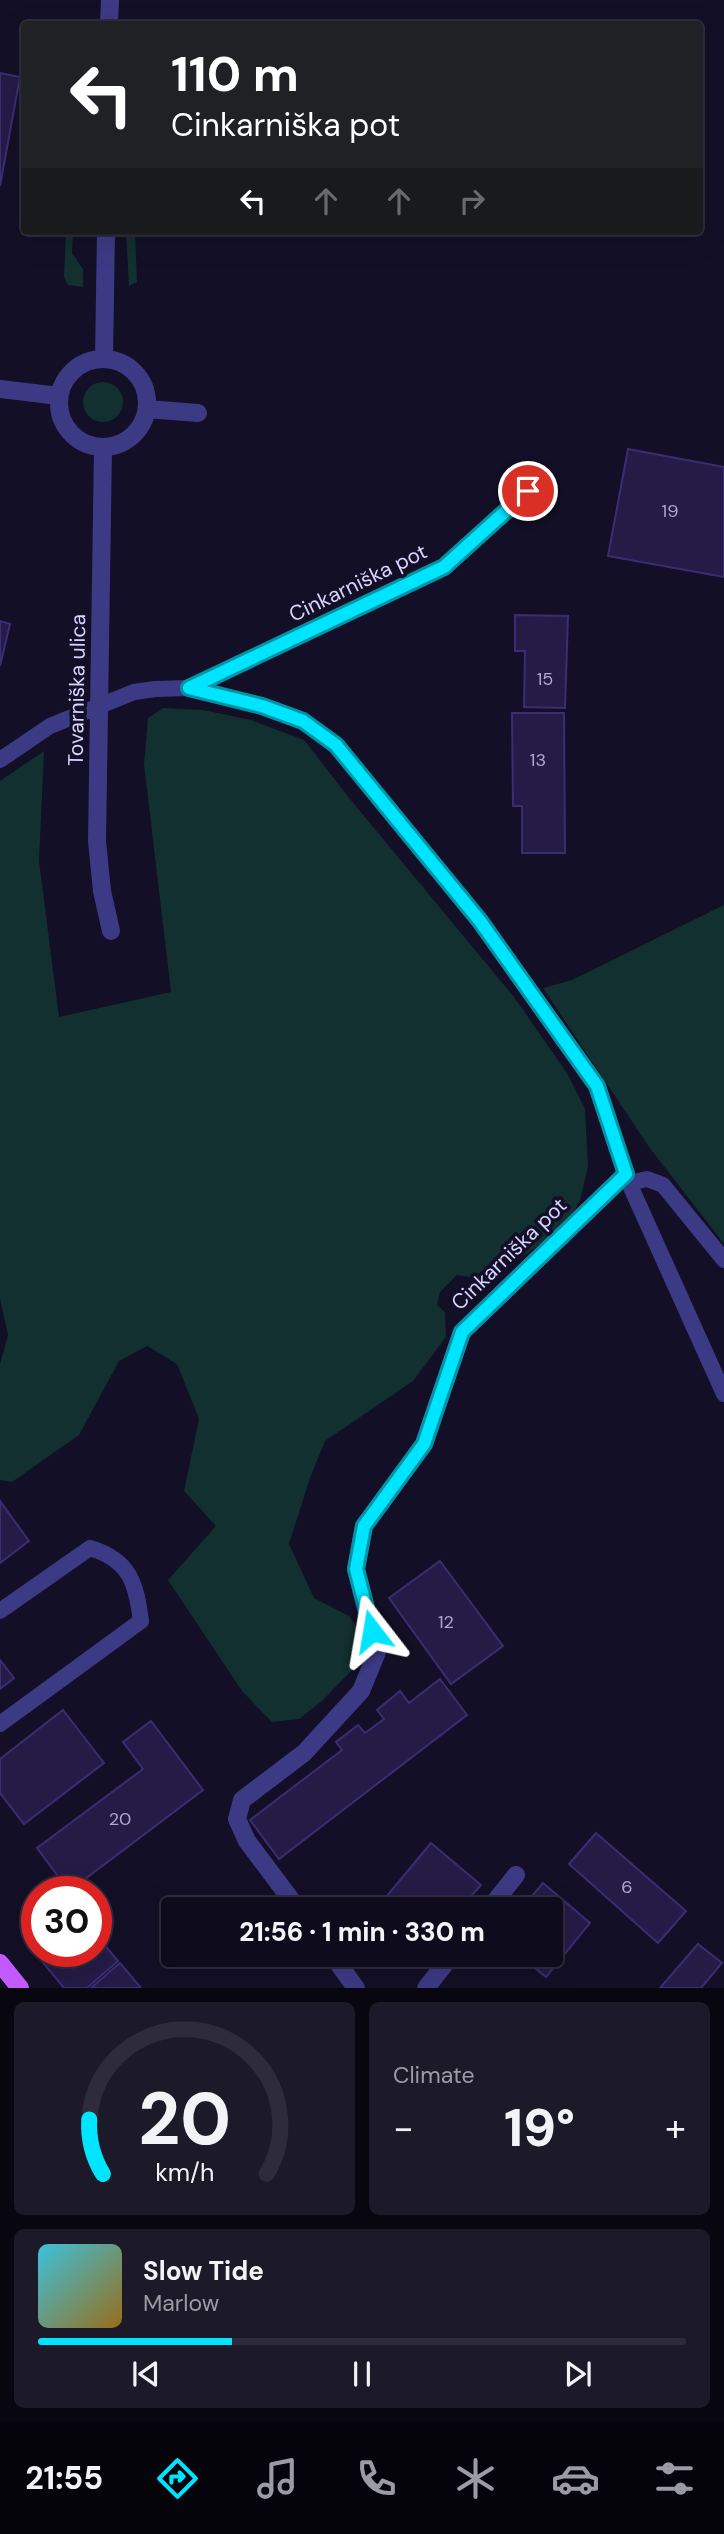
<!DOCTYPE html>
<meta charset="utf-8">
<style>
:root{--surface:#0e0b1c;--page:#1c1929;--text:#f1f3f6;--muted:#9b9ba3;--line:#2e2b3b;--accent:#00e5ff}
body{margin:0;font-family:"DM Sans",sans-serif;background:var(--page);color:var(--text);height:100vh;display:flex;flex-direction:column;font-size:26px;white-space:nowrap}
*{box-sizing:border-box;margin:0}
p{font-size:23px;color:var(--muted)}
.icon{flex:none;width:38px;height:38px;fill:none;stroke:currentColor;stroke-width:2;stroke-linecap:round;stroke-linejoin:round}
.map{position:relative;height:1988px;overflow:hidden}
.panel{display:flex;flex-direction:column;gap:14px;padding:14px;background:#08060f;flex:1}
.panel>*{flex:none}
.top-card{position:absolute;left:21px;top:21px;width:682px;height:214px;border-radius:7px;box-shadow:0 7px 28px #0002,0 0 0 2px var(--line);background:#202124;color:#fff;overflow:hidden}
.speed{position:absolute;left:21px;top:1876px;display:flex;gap:14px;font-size:35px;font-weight:700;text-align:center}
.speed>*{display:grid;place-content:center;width:91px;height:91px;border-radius:50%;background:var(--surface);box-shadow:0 7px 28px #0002,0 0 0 2px var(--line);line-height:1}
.speed .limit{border:10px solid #d22;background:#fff;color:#111}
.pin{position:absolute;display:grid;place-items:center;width:60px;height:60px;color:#fff;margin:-30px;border:4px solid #fff;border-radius:50%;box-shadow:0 2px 7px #0007}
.me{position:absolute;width:77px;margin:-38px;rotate:346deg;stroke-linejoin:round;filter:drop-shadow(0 0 5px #0008)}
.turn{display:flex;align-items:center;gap:24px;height:147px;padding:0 35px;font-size:32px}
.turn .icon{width:91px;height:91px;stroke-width:2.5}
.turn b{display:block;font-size:49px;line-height:60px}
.lanes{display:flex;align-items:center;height:66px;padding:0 35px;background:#0003;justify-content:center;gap:35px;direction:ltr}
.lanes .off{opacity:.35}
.big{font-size:52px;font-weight:800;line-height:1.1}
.panel .widget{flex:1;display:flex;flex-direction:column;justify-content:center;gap:10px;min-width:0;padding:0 24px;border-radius:10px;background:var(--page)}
.panel .dial{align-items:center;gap:0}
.dial svg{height:182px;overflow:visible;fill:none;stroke:var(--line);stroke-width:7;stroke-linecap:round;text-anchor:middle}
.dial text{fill:var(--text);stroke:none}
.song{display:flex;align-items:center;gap:21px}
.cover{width:84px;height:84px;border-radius:10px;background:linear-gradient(135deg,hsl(190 70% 55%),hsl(40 70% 35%))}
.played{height:7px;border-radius:4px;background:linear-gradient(90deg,var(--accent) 30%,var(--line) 30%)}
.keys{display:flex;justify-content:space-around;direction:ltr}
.heat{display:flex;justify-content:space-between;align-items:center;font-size:38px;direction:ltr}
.panel .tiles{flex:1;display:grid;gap:14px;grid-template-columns:1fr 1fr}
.widget:last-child{grid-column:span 2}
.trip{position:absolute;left:161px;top:1897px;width:402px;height:70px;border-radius:7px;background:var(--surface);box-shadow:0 7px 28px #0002,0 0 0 2px var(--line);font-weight:800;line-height:70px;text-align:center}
.tab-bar{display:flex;height:112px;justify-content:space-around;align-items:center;background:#06040b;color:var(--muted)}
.tab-bar .icon{width:49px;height:49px}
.tab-bar .current{color:var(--accent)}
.tab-bar b{font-size:32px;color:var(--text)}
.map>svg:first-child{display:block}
.green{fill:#12302f}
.building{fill:#241b47;stroke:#3b2d73;stroke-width:2}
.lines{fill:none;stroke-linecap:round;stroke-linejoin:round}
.service{stroke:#3d3a85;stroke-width:16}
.minor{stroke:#3d3a85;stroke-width:18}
.primary{stroke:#c25bff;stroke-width:18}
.route-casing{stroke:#0095a6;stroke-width:18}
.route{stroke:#00e5ff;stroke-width:12}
.labels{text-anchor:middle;stroke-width:7;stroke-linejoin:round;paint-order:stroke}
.number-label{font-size:18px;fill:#aca6d1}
.street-label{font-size:21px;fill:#d9d4ff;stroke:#130f26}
</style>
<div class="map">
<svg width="724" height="1988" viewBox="0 0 724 1988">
<rect width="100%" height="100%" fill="#130f26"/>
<path class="green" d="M66,231H73L72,253L83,269V287L68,285L64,277Z
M126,231H135L137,282L129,286Z
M83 402a20 20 0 1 1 40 0a20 20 0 1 1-40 0Z
M163,708L203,710L251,720L304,740L350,799L514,997L567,1073L585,1109L588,1166L580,1201L569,1220L542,1243L500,1272L477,1278L457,1275L440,1292L437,1305L445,1312L446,1337L413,1381L325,1441L310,1478L289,1544L314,1598L349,1616L361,1633L357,1665L322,1701L299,1719L272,1722L242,1691L168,1580L216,1526L184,1491L199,1419L177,1364L147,1346L119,1361L79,1435L12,1482L0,1480V1364L8,1335L0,1299V781L44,751L39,861L59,1017L171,992L144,764L148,718Z
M724,905V1244L649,1147L543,988L572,980Z"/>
<path class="building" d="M0,73L20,77L0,186Z
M628,449L724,467V577L608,556Z
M515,615L568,616L565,708L524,707L525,651H515Z
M0,621L10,624L0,666Z
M512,713H564L565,853H522V806H513Z
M0,1501L29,1541L0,1563Z
M440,1561L503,1646L451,1684L389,1598Z
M0,1660L14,1678L0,1689Z
M440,1679L467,1715L279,1859L250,1820L342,1750L336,1742L358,1725L365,1733L384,1719L377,1710L400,1691L409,1703Z
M63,1710L104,1763L24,1824L0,1793V1759Z
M151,1721L203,1790L69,1891L37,1848L143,1769L123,1742Z
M596,1833L686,1911L658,1943L569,1864Z
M431,1843L481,1885L460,1909H376Z
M543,1883L590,1923L546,1977L519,1955H551V1909H521Z
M96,1935L118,1961L87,1988H64L30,1947L37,1941V1951H96Z
M698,1944L722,1963L701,1988H660Z
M405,1955H423L416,1964Z
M120,1963L141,1988H91Z"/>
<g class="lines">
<path class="service" d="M189,688L262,706L303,721L336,745L480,921L597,1086L629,1183L724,1394
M0,760L50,726L134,692L155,689L189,688L444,567L528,491
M629,1183L647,1179L663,1185L724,1260
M0,1611L90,1548C130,1560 136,1583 141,1621L0,1724"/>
<path class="minor" d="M109,24L110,0
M59 403a44 44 0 1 1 88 0a44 44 0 1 1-88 0Z
M104,359L106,231
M0,389L59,396
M147,409L198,413
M103,448L97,841L102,891L111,931
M298,1909L247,1841L237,1819L242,1800L304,1753L361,1691L377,1652L356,1569L364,1526L424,1444L462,1332L626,1174
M489,1909L516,1875
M332,1955L356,1988
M426,1988L452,1955"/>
<path class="primary" d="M0,1963L20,1988"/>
</g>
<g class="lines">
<g class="route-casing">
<path id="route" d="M372,1631L356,1569L364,1526L424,1444L462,1332L626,1174L597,1086L480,921L336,745L303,721L262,706L189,688L444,567L528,491"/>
</g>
<use href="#route" class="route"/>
</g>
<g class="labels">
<g class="number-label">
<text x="670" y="517">19</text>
<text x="545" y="685">15</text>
<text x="538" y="766">13</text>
<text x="446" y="1628">12</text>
<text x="120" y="1825">20</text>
<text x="627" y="1893">6</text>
</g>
<g class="street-label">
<text transform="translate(358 583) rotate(-26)" y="7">Cinkarniška pot</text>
<text transform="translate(77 690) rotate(-89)" y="7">Tovarniška ulica</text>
<text transform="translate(509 1254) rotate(-44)" y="7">Cinkarniška pot</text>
</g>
</g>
</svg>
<div class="speed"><div class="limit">30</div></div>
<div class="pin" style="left:528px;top:491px;background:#d93025"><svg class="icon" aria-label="arrive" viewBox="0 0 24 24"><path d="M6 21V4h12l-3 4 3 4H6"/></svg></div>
<svg class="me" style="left:372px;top:1631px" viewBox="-20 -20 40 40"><path d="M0-17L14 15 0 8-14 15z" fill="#00e5ff" stroke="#fff" stroke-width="4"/></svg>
<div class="trip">21:56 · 1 min · 330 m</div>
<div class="top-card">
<div class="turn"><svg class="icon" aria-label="left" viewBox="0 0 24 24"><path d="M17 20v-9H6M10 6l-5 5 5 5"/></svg><div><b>110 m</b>Cinkarniška pot</div></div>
<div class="lanes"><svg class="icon" aria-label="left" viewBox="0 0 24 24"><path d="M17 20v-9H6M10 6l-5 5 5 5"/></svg><svg class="icon off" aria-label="ahead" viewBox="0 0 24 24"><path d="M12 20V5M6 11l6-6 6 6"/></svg><svg class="icon off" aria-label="ahead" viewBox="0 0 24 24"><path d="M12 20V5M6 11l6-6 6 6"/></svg><svg class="icon off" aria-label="right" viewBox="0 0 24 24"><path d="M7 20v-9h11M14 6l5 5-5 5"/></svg></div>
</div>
</div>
<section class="panel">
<div class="tiles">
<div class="widget dial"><svg viewBox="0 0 100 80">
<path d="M14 69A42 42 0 1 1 86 69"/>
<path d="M14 69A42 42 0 0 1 8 45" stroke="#00e5ff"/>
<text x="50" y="56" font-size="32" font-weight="700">20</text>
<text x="50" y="72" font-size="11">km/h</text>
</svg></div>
<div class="widget"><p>Climate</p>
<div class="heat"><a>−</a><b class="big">19°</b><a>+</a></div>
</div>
<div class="widget">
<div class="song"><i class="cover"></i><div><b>Slow Tide</b><p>Marlow</p></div></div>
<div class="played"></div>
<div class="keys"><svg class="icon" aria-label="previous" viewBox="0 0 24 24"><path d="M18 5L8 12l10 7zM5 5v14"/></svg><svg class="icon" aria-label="pause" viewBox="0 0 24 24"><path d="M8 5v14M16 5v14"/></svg><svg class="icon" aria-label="next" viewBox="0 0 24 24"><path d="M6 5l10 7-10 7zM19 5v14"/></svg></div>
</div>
</div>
</section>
<nav class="tab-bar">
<b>21:55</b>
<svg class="icon current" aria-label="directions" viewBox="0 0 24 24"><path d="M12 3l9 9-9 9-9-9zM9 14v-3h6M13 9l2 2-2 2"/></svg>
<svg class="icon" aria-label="music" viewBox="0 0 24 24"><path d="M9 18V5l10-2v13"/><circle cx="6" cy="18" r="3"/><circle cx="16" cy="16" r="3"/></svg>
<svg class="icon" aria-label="phone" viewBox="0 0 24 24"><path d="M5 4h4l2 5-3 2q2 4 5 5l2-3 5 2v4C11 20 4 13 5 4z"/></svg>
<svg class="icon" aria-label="climate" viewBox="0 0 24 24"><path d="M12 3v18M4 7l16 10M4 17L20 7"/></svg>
<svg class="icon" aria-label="car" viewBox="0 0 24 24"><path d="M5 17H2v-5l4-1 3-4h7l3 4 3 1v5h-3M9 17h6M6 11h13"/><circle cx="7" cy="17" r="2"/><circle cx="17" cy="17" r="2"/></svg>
<svg class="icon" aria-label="filters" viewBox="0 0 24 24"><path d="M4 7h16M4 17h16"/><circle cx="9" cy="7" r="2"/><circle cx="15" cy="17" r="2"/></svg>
</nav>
